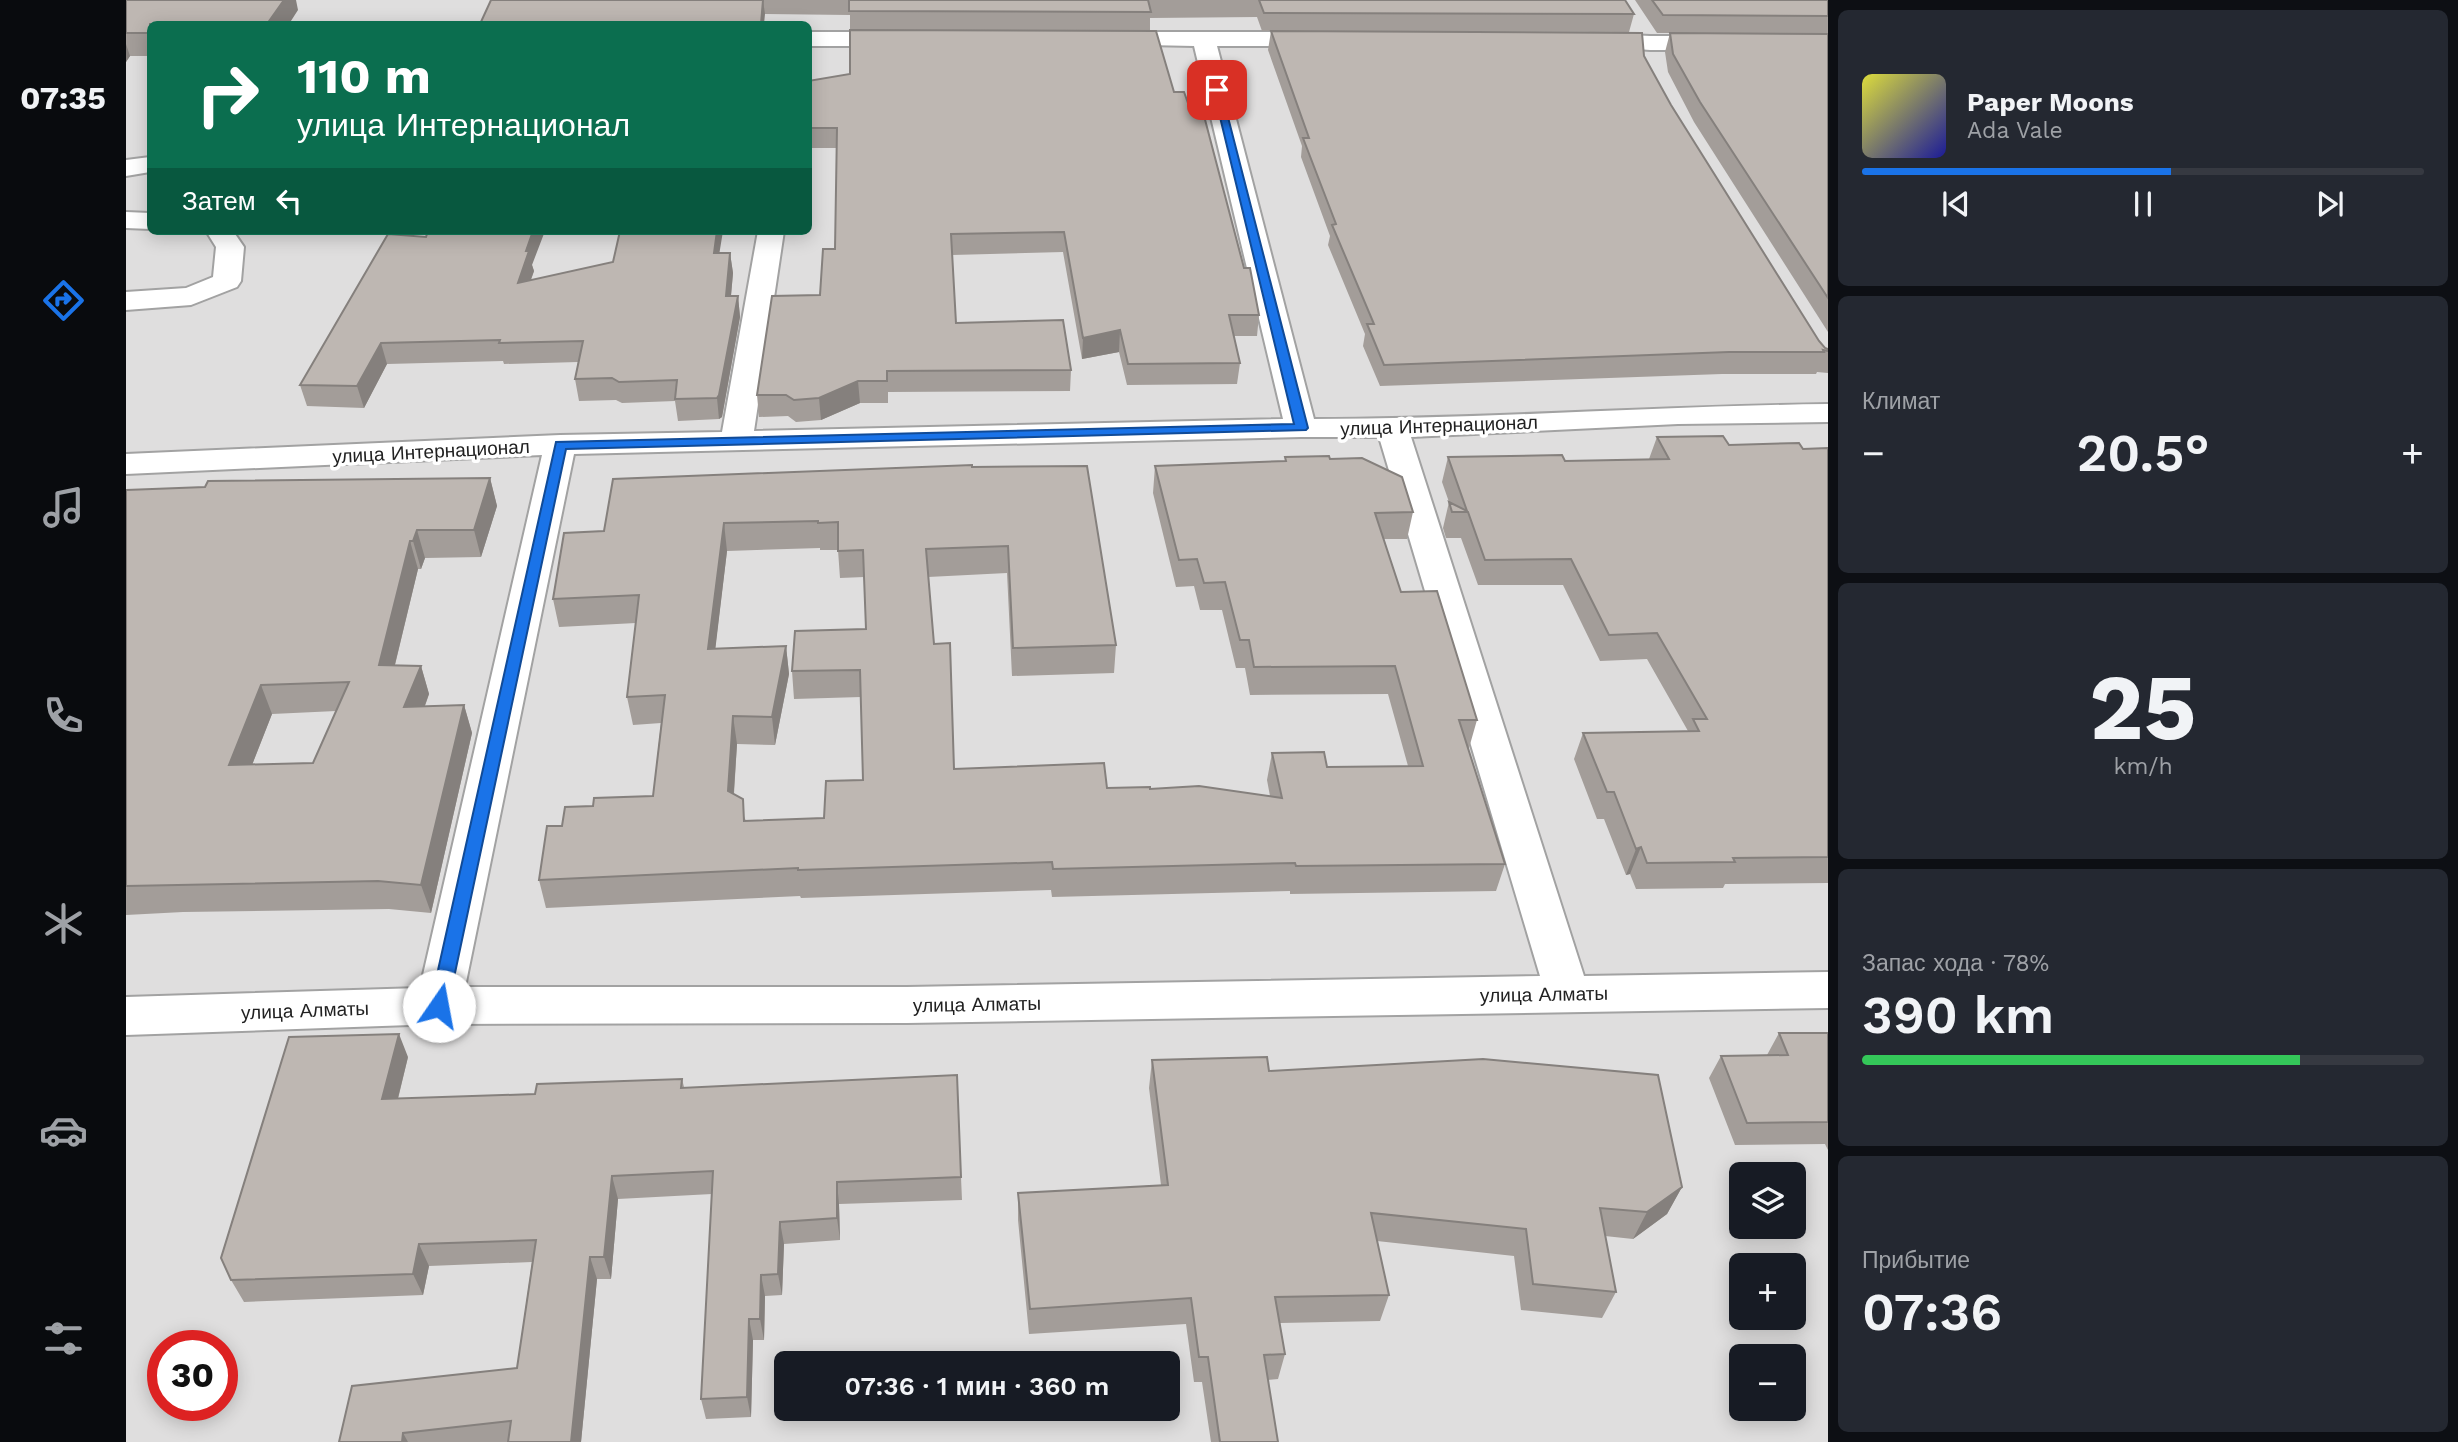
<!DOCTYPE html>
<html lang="ru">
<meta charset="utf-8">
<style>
:root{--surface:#171b24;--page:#242831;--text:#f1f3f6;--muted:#9ea1a6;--line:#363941;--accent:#1a73e8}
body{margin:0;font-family:"Work Sans",sans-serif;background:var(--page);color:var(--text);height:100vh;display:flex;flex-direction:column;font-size:26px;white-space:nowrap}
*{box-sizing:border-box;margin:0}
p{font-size:23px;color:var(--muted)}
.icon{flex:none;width:38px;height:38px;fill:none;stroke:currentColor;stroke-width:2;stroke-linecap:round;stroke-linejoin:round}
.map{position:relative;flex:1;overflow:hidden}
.sheet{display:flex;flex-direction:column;gap:10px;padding:10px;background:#0d0f14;width:630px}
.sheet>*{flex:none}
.hud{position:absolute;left:21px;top:21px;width:665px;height:214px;border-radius:10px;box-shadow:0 4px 18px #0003;background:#0b6e4f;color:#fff;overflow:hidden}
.tools{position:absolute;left:1603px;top:1162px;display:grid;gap:14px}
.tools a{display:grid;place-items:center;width:77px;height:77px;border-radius:10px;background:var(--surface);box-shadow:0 4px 18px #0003;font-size:35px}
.speed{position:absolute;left:21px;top:1330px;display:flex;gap:14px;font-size:35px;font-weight:700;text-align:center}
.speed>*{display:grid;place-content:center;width:91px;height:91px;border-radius:50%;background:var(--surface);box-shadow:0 4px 18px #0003;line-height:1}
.speed .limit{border:10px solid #d22;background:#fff;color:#111}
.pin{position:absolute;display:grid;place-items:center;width:60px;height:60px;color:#fff;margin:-30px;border-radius:14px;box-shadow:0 4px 10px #0006}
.me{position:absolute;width:77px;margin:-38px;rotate:12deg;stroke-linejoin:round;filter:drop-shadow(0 0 5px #0008)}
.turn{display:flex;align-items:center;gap:24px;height:147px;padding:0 35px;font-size:32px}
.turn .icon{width:91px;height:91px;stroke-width:2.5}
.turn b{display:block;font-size:49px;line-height:60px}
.then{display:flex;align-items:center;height:66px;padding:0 35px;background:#0003;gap:14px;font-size:26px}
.big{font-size:52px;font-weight:600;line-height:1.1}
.sheet .tile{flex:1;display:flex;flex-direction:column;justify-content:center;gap:10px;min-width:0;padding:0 24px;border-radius:10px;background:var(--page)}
.sheet .dial{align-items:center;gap:0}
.dial b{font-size:91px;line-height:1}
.song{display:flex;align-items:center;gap:21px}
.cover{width:84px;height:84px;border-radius:10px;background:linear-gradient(135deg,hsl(60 70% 55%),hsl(240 70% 35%))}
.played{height:7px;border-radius:4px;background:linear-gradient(90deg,var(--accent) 55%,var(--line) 55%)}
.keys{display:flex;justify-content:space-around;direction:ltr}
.heat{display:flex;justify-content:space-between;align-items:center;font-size:38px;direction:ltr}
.charge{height:10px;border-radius:5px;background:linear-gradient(90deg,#34c759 78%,var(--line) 0)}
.trip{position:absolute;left:648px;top:1351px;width:406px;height:70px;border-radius:10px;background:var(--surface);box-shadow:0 4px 18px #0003;font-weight:600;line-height:70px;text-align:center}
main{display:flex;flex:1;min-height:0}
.tab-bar{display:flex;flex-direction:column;width:126px;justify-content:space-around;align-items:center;background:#090b0e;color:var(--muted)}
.tab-bar .icon{width:49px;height:49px}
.tab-bar .on{color:var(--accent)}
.tab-bar b{font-size:32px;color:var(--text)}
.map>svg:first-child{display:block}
.residential{fill:#dfdede;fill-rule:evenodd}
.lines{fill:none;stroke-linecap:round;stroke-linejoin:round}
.minor-casing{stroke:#a2a2a2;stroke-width:4}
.minor{fill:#fff;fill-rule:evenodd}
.wall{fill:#a39d99;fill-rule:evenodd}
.shaded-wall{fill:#85807d}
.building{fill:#beb7b2;stroke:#85807d;stroke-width:2;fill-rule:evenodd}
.route{fill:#1a73e8;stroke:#114b97;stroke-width:2}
.labels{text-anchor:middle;stroke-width:7;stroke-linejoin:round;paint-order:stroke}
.street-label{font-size:19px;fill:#212121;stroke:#fff}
</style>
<main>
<nav class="tab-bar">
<b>07:35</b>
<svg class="icon on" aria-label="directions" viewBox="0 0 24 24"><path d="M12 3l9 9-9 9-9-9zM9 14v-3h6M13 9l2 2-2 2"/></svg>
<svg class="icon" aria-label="music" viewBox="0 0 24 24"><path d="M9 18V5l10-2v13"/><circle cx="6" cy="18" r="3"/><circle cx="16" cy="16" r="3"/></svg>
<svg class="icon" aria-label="phone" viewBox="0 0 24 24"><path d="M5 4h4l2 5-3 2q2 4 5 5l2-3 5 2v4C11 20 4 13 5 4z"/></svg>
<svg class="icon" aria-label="climate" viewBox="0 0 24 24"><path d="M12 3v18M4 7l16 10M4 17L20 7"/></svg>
<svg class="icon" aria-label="car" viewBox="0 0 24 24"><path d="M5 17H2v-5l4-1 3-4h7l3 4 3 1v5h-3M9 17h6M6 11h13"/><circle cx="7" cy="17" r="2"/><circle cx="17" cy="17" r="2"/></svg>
<svg class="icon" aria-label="filters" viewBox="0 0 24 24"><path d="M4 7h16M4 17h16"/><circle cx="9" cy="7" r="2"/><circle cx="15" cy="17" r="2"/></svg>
</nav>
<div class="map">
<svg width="1702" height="1442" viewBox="0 0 1702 1442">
<rect width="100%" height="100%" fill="#f0eee9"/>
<path class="residential" d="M0,0H1702V1442H0ZM24,24H682V231H24ZM1615,1174H1668V1227H1615ZM1615,1265H1668V1318H1615ZM37,1346H96V1405H37ZM1615,1356H1668V1409H1615ZM660,1363H1041V1409H660Z"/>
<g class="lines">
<g class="minor-casing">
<path id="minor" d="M682,32H776L784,34L787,39L784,44L776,46H682Z
M980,32H1196L1204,34L1207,39L1204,44L1196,46H1091L1188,419C1360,419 1531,406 1702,404V422L1552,424L1285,437L1458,976L1702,972V1008L781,1023L313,1024L0,1035V997L294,988L416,455L0,474V454L434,435L596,432L632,231H658L628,431L1157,419L1068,46L972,44L969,39L972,34ZM1175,437H1253L1414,976L781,987H339L448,454Z
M1466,33L1524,36H1702V50H1524L1458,45L1455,40L1458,35Z
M24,157V172L0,176V160Z
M0,212L24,213V229L0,228Z
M80,231H107L118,247L115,281L111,287L65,305L0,310V292L60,288L87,277L90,247Z"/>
</g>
<use href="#minor" class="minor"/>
</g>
<path class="wall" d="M0,0L172,10L24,24V56H4L0,62Z
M365,0H1499L1508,14L1503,32L1136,31L1131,17L1024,18V31L724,30V15L639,14Z
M1509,0H1702V332L1568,122L1542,72L1539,52L1544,33H1531Z
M1145,31L1518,56L1545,105L1693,341L1699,348L1702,349V373L1691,372L1690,374H1596L1254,386L1237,346L1239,334L1202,245L1204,236L1175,157L1176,146L1142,50Z
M682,81L1048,92L1062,103L1118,268L1133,315L1131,336H1108L1114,363L1111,384L1001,385L993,352L956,359L937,252L826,255L830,323L945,370L944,391L762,392V403H734L695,420L670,422L662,416L633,417L631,395L694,295L709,249L711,148H682Z
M300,237L406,265L408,271L405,280L594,253H604L607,273L605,296H612L614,317L596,417L593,419L552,421L549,401L496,403L490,400L453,401L449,379L452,362L378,364L377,361L261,364L238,408L181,406L174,385Z
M1531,437L1603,445L1677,449L1702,448V883L1599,884L1597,888L1510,889L1504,874L1500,875L1478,819H1471L1448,759L1457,733L1562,731L1521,659L1474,661L1437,585H1352L1335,538H1320L1317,528L1323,502L1316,482L1322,457L1439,461L1523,459Z
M1159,457L1204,459L1287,512L1281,539H1258L1275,592L1351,720L1343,748H1342L1379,864L1370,891L1164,894V891L926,897L925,890L675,898L674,896L420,908L413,880L436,826L467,806L527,796L535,723L507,725L501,697L510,623L433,627L427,599L478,531L846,467L990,645L988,673L886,676L881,573L802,577L808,644L828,769L981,788L1024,789L1144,796L1141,780L1146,753L1201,767L1282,766L1262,694L1124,695L1119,668H1110L1096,610H1074L1068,586L1050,587L1027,493L1029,466L1159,461ZM694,548V550H712L714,578L738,577L740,629L666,671L668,699L735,697L737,780L698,818L620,821L608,794L611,744L649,745L663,674L660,646L589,649L601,551Z
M364,478L371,506L355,557L299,558L295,569H292L269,665L295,666L303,694L299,706L338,705L346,733L305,913L263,909L57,912L0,915V490ZM210,711L187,763L126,765L146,714Z
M1653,1033H1702V1150L1699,1144L1609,1145L1583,1078L1595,1056L1641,1055Z
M282,1057L272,1099L409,1094L556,1079L558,1087L835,1177L836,1200L713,1204L714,1240L658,1244L656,1295L639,1296L638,1340H627L625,1417L580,1419L575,1399L586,1194L492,1199L485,1279H471L455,1442H213L391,1368L406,1262L303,1266L297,1295L118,1302L105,1280Z
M1026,1060L1143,1071L1556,1187L1541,1214L1507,1239L1479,1236L1490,1292L1476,1318L1395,1310L1388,1256L1251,1241L1263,1295L1254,1321L1154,1323L1159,1354L1152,1379L1142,1380L1152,1442H1085L1076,1382H1068L1060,1324L903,1334L892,1220V1193L1035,1185L1023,1088Z"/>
<path class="shaded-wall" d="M158,0H170L172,10L163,24H141Z
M637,0L639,14L638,24H635Z
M0,44L4,56L0,62Z
M407,231H419L406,265L408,271L396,303L392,283L400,251Z
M591,231H597L590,274L588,253Z
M604,253L607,273L603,317L600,296Z
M612,296L614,317L596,417L593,419L591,398Z
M994,330L993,352L956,359L957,338Z
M255,343L261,364L238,408L231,386Z
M732,381L734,403L695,420L693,398Z
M364,478L371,506L355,557L348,530Z
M598,523L601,551L586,677L582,649Z
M291,530L299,558L295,569L287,541Z
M284,541L292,569L262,693L253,665Z
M660,646L663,674L649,745L646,717Z
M295,666L303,694L288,735L278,707Z
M135,685L146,714L115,793L103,765Z
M338,705L346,733L305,913L295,885Z
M607,716L611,744L606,819L602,791Z
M1515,847L1504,874L1500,875L1510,849Z
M273,1034L282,1057L266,1122L256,1099Z
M486,1176L492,1199L485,1279L478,1257Z
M711,1182L713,1204L714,1240L711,1218Z
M1556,1187L1541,1214L1507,1239L1521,1212Z
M654,1222L658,1244L656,1295L652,1274Z
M293,1244L303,1266L297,1295L287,1274Z
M464,1257L471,1279L455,1442H445Z
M635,1275L639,1296L638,1340L634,1319Z
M623,1319L627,1340L625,1417L621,1397Z
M277,1433L282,1442H276Z"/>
<path class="building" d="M0,0H158L141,24H24V33H0Z
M365,0H637L635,24H354Z
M723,0H1022L1025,12L723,11Z
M1133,0H1499L1508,14L1138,13Z
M1526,0H1702V16L1537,15Z
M724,30L1030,31L1048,92H1058L1062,103H1069L1071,112H1077L1118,268H1124L1133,315H1103L1114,363L1002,364L994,330L957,338L938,232L825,234L830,323L937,320L945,370L761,371V381H732L693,398L668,400L660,395H631L646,296L694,295L697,249H709L711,128H682V81L724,74Z
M1145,31L1516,33L1518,56L1545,105L1693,341L1699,348L1702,349V351L1697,350L1698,352H1603L1258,365L1241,324H1248L1206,225L1210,224L1177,138H1183Z
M1544,33L1702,34V298L1574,102L1547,54Z
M302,231H407L400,251H403L392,283L487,262L494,231H591L588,253H604L600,296H612L593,395L591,398L549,399L551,380L493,382L486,378L449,379L457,341L373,343L374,340L255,343L231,386L174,385L262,234L300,237Z
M1597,436L1603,445L1673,443L1677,449L1702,448V857L1607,858L1609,862L1521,863L1515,847L1510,849L1488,792H1481L1457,733L1573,731L1567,719H1581L1531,633L1483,635L1445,559L1359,560L1342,512H1326L1323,502L1341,511L1322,457L1436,455L1439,461L1543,459L1531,437Z
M1203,456L1204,459L1236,458L1276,477L1287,512L1249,513L1275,592L1311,591L1351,720H1333L1379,864L1170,866L1169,863L927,869L926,862L672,870V868L413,880L421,826H436L439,807L467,806L468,798L527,796L539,695L501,697L513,595L427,599L438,533L478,531L487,479L846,465V467L961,466L990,645L887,648L882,546L800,549L808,644L824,643L828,769L978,763L981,788L1024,787V789L1073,786L1156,798L1146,753L1198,752L1201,767L1297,766L1269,666L1128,667L1123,640H1114L1099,582L1078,583L1071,559L1053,560L1029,466L1160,461L1159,457ZM692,521V523L712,522V551L737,550L740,629L669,631L666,671L734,670L737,780L700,781L698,818L618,821L617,799L602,791L607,716L646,717L660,646L582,649L598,523Z
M364,478L348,530H291L287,541H284L253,665L295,666L278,707L338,705L295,885L252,881L0,886V490L79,487L82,481ZM223,682L187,763L103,765L135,685Z
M1653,1033H1702V1122L1621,1123L1595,1056L1662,1055Z
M273,1034L256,1099L409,1094L411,1084L556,1079L555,1088L831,1075L835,1177L711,1182V1218L654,1222L652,1274L635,1275L634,1319H623L621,1397L575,1399L587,1171L486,1176L478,1257H464L445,1442H382L385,1421L277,1433L276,1442H213L226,1386L391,1368L410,1240L293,1244L287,1274L105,1280L95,1258L163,1037Z
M1141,1057L1143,1071L1357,1059L1532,1075L1556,1187L1521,1212L1474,1208L1490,1292L1407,1284L1400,1229L1245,1213L1263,1295L1149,1297L1159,1354L1138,1355L1152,1442H1094L1082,1357H1073L1065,1298L904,1309L892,1193L1042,1185L1026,1060Z"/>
<path class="route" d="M1087,88L1095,90L1182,428L1180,430L440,449L322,1006L320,1011L313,1013L306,1011L304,1006L430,442L1168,424Z"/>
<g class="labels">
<g class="street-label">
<text transform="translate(1313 425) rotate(-2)" y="7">улица Интернационал</text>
<text transform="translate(305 451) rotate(-3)" y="7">улица Интернационал</text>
<text transform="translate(1418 994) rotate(-1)" y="7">улица Алматы</text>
<text transform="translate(851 1004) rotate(-1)" y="7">улица Алматы</text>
<text transform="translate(179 1010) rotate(-2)" y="7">улица Алматы</text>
</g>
</g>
</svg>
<div class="tools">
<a><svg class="icon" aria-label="layers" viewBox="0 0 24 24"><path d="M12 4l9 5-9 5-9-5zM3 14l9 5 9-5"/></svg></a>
<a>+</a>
<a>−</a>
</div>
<div class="speed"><div class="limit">30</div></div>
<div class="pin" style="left:1091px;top:90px;background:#d93025"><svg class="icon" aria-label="arrive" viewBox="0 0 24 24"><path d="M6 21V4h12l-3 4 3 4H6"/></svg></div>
<svg class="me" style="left:313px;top:1006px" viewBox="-20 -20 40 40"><circle r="19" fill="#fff"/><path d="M0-13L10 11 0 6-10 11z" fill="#1a73e8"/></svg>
<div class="trip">07:36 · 1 мин · 360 m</div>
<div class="hud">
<div class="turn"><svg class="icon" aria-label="right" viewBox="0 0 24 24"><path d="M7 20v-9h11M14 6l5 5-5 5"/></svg><div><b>110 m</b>улица Интернационал</div></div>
<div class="then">Затем<svg class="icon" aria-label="left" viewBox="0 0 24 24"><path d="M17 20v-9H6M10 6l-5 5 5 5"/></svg></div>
</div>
</div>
<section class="sheet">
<div class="tile">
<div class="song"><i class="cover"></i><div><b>Paper Moons</b><p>Ada Vale</p></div></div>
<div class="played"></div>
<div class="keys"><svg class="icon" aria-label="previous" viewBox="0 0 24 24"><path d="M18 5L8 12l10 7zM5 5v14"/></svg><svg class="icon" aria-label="pause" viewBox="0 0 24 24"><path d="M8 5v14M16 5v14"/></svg><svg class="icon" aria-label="next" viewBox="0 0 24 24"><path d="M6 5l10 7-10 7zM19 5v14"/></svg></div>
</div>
<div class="tile"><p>Климат</p>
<div class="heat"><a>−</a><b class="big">20.5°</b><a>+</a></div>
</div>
<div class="tile dial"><b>25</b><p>km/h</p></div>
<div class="tile"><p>Запас хода · 78%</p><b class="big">390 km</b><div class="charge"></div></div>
<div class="tile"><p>Прибытие</p><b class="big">07:36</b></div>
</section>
</main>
